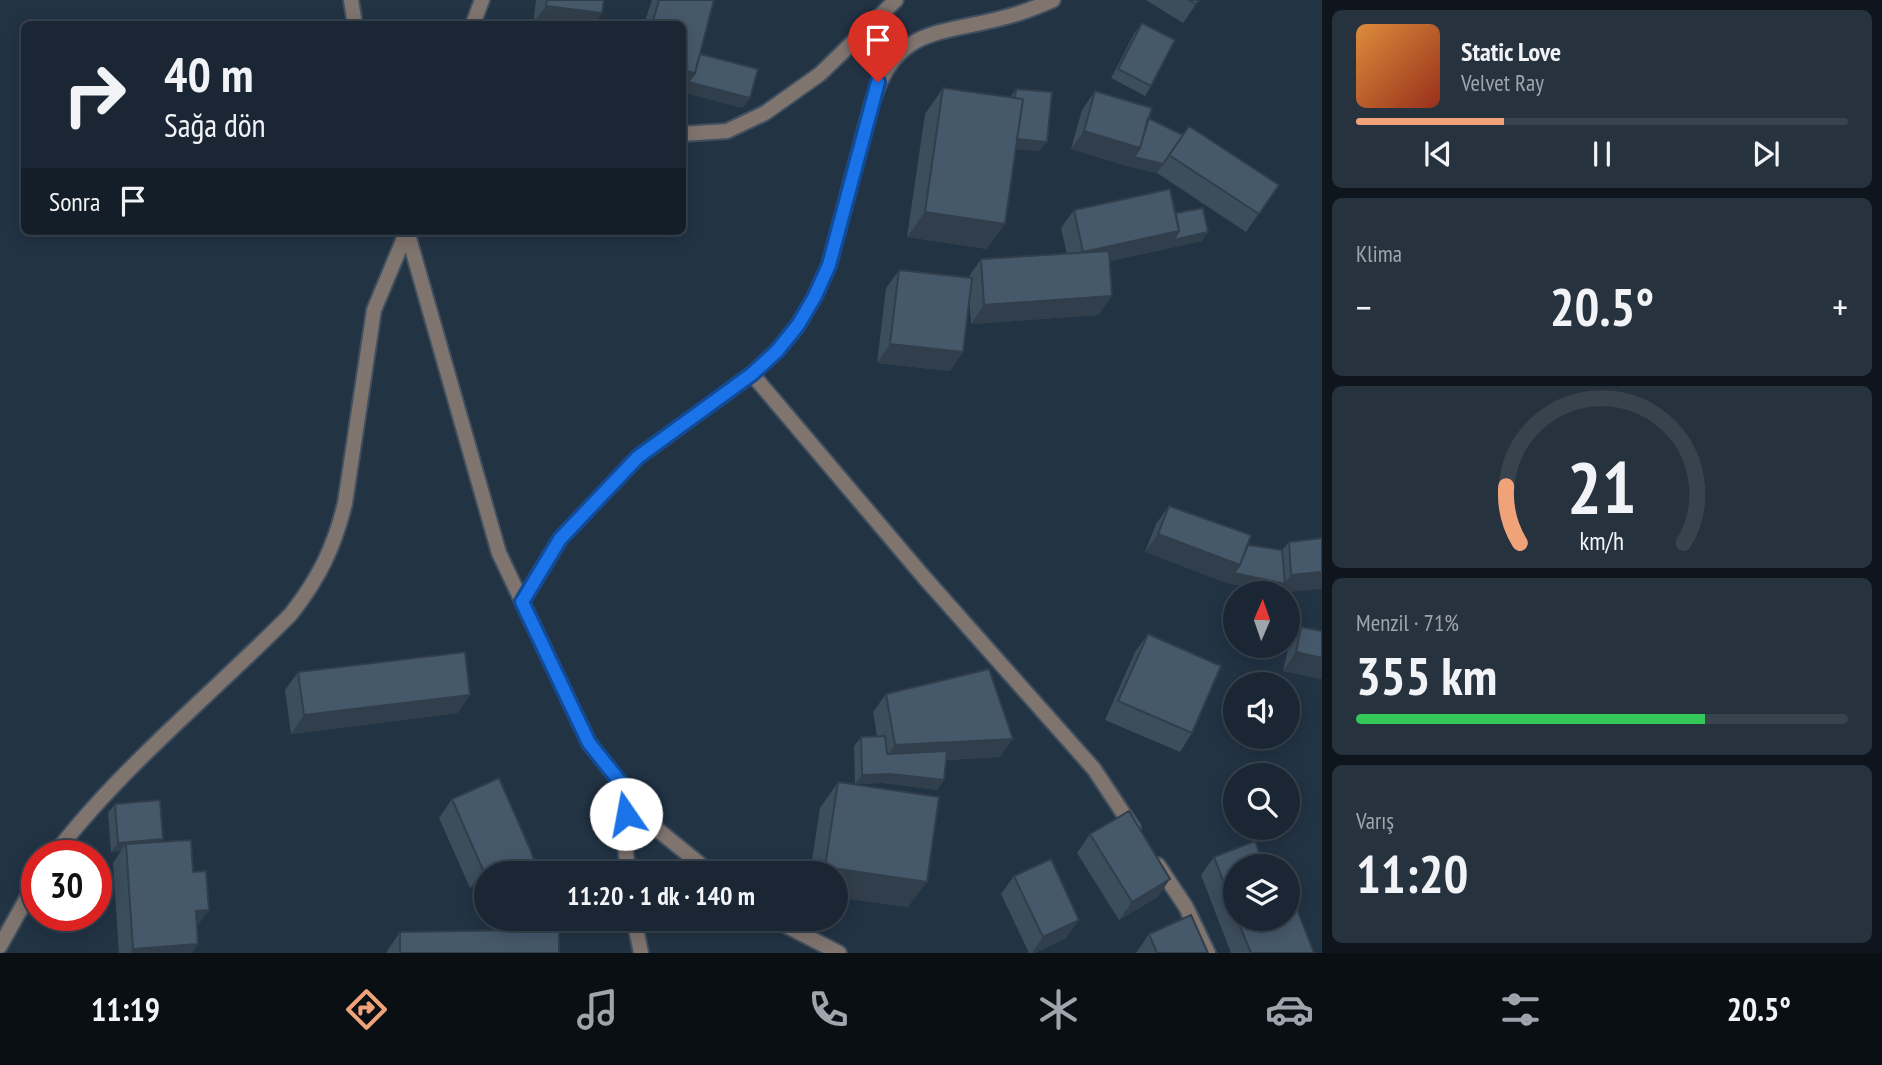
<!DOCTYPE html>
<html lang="tr">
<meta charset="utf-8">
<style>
:root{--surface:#1a2633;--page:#27323f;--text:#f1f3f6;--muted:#9fa5ac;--line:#38434e;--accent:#f0a279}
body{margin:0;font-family:"PT Sans Narrow",sans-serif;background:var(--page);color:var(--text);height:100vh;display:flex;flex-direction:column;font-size:26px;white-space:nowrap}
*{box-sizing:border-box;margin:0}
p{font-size:23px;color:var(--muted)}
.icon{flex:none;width:38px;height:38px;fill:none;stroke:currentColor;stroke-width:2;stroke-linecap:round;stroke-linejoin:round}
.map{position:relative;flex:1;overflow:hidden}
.side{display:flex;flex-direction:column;gap:10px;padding:10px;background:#0e151c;width:560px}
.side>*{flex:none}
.guide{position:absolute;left:21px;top:21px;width:665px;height:214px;border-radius:10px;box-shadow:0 4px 18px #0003,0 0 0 2px var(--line);background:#1a2633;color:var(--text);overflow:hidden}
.needle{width:46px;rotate:2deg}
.fabs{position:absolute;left:1223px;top:581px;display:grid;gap:14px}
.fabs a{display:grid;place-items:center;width:77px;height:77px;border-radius:50%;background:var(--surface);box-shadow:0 4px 18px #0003,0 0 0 2px var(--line);font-size:35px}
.speed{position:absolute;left:21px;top:840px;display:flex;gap:14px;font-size:35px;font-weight:700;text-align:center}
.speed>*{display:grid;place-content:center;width:91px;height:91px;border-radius:50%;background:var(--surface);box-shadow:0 4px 18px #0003,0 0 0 2px var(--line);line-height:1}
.speed .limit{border:10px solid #d22;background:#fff;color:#111}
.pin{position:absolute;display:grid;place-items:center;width:60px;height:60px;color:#fff;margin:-72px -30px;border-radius:50% 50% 50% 0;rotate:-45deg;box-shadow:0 0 7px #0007}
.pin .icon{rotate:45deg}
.me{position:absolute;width:77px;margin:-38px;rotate:348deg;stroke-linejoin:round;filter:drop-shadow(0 0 5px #0008)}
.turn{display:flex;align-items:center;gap:24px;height:147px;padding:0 28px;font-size:32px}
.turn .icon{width:91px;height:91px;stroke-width:2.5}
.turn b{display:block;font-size:49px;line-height:60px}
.then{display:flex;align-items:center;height:66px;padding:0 28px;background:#0003;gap:14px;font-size:26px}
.big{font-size:52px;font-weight:700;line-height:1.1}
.side .card{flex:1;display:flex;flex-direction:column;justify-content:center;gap:10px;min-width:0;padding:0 24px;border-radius:10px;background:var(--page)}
.side .dial{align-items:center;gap:0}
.dial svg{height:182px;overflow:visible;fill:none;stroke:var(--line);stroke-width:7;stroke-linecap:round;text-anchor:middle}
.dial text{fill:var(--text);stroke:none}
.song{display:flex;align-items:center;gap:21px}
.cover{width:84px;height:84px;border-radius:10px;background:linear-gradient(135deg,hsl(30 70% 55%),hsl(10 70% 35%))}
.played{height:7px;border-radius:4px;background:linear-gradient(90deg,var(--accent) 30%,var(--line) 30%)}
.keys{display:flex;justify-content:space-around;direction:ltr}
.heat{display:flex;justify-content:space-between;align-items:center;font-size:38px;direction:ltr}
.charge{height:10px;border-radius:5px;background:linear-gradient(90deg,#34c759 71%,var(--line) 0)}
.trip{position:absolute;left:474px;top:861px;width:374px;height:70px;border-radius:35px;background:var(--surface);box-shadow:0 4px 18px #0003,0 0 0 2px var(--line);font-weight:700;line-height:70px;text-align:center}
.tab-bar{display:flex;height:112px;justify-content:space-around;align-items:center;background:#0a0f14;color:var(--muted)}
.tab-bar .icon{width:49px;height:49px}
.tab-bar .current{color:var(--accent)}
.tab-bar b{font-size:32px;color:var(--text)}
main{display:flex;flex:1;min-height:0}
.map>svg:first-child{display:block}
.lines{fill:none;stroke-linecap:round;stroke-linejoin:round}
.lane-casing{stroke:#405060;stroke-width:18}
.street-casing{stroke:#405060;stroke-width:18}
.lane{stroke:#80746f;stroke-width:14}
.street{stroke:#80746f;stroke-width:14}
.wall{fill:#3c4d5c}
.shaded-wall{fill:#313e4b}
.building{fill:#46596b;stroke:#313e4b;stroke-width:2}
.route-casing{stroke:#114b97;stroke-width:18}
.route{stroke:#1a73e8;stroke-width:12}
</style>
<main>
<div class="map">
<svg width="1322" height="953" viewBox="0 0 1322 953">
<rect width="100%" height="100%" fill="#234"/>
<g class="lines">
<g class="lane-casing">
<path id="lane" d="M851,44L896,0"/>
</g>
<g class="street-casing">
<path id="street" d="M351,0L355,24
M473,24L482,0
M682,134L727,131L765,113L820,74L851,44L890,63
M407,231L499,553L589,743L658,830L711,873
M752,374L923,576L1094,769L1133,828
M522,602L560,539L638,457L752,374L777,351L798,325L815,296L829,265L872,103C896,27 937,35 1002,18C1019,14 1037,7 1053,0
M53,856C122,766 212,694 291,614C319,578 334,548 345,503L374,310L407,231
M1158,865L1186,907L1208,953
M628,873L624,835L629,793
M634,919L641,953
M773,919L839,953
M0,946L37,880"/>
</g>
<use href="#lane" class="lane"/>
<use href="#street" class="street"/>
</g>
<path class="wall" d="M536,0H604L602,13L594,24H533Z
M652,0H714L700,54L743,108L682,92V24H644Z
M1146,0H1199L1183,23Z
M1142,23L1151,86L1145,96L1111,78L1135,32Z
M943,88L1010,98L1016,89L1040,151L1016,149L987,249L907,237L925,114Z
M1095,91L1279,185L1246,232L1157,173L1127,166L1071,149L1082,110Z
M1074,210L1176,213L1202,241L1110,261L1099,315L971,324L969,296L963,352L950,371L877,363L886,288L899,270L968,278L981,259L1067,254L1061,228Z
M1169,506L1248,545L1282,550L1289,542L1322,538L1278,593L1227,583L1145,552L1156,524Z
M1301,627L1322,631V679L1283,671L1289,645Z
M1148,634L1192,733L1180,752L1105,720L1135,652Z
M298,672L458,713L291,734L285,690Z
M886,694L1000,757L946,760L944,780L937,790L883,783L855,784L854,746L861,737L877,736L873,712Z
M838,782L908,907L836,897V873H810L820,808Z
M452,799L539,873H486V886L484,881L470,888L439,818Z
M115,804L161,842L197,928L192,953H119L113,863L121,851L111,852L108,813Z
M1090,834L1158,897L1119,920L1077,853Z
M1214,857L1236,866V919H1288L1314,953H1231L1201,875Z
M1014,876L1066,938L1035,953H1029L1001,894Z
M501,919H555L559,953H387V951L400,932L506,930Z
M1149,934L1208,953H1136Z"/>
<path class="shaded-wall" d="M546,6L602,13L594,24H533Z
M682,70L695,73L682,90Z
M688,82L750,98L743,108L682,92Z
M1084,131L1140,148L1163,164L1157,173L1127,166L1071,149Z
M1012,138L1047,142L1040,151L1005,148Z
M925,212L1005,224L987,249L907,237Z
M1179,231L1208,232L1202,241L1070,270L1083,252Z
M1112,296L1099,315L971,324L984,305Z
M890,344L963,352L950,371L877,363Z
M1158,534L1240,565L1285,584L1291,575L1322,572V589L1278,593L1227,583L1145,552Z
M1296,652L1322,658V679L1283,671Z
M470,695L458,713L291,734L304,715Z
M1013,739L1000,757L882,763L895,745Z
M890,774L944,780L937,790L883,783L855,784L862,775Z
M163,839L156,849L126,844L121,851L111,852L118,843Z
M497,863L490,873H486V878L484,881L470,888L483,870Z
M825,867L927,882L908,907L836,897V873H821Z
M1170,879L1158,897L1119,920L1132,902Z
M209,910L196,928V911Z
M1079,920L1066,938L1035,953H1032L1043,937Z
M198,944L192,953H130L133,949Z"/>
<path class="building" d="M547,0H604L602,13L546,6Z
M659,0H714L695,73L682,70V24H652Z
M1189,0H1199L1196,4Z
M1142,23L1175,40L1151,86L1118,69Z
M700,54L758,69L750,98L688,82L695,73Z
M943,88L1023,99L1005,224L925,212Z
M1016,89L1052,92L1047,142L1017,139L1023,99L1015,98Z
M1095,91L1152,108L1140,148L1084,131Z
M1148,118L1183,135L1163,164L1134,157L1140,148Z
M1189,126L1279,185L1259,214L1169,155Z
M1170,189L1179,231L1083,252L1074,210Z
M1203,208L1208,232L1173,240L1179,231L1176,213Z
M1109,251L1112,296L984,305L981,259Z
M899,270L972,278L963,352L890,344Z
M1169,506L1251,535L1240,565L1158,534Z
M1322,538V572L1291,575L1289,542Z
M1248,545L1282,550L1285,584L1234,573L1240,565Z
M1301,627L1322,631V658L1296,652Z
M1148,634L1221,666L1192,733L1118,701Z
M465,652L470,695L304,715L298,672Z
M989,669L1013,739L895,745L886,694Z
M885,736L887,754L947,751L944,780L890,774L862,775L861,737Z
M499,778L530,849L539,873H502L497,863L483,870L452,799Z
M838,782L939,797L927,882L825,867Z
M160,800L163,839L118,843L115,804Z
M1129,811L1170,879L1132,902L1090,834Z
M191,840L193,872L206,871L209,910L196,911L198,944L133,949L126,844Z
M1255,841L1264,866H1236V914L1214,857Z
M1051,859L1079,920L1043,937L1014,876Z
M1295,904L1314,953H1251L1237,919H1288V907Z
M1191,915L1208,953H1157L1149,934Z
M522,919H555L559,929V953H400V932L527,930Z"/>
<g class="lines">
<g class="route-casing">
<path id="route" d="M626,814L629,793L589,743L522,602L560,539L638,457L752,374L777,351L798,325L815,296L829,265L878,82"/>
</g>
<use href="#route" class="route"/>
</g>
</svg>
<div class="fabs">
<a><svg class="needle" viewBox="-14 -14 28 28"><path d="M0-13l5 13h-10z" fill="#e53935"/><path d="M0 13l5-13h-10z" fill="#9fa5ac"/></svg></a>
<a><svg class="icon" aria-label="sound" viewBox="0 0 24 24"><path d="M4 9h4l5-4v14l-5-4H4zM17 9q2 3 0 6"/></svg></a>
<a><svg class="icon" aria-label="search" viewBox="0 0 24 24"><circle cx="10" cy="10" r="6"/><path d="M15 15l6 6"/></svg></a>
<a><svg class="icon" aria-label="layers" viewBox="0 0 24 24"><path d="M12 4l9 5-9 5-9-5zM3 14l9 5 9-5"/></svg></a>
</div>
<div class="speed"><div class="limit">30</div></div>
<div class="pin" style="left:878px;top:82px;background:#d93025"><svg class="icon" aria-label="arrive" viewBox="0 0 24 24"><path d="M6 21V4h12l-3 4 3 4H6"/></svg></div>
<svg class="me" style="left:626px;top:814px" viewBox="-20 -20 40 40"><circle r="19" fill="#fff"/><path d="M0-13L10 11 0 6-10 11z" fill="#1a73e8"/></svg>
<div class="trip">11:20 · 1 dk · 140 m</div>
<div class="guide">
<div class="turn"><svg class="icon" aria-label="right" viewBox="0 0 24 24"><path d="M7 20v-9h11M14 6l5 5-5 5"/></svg><div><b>40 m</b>Sağa dön</div></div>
<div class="then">Sonra<svg class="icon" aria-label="arrive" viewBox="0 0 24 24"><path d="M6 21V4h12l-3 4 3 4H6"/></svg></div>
</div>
</div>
<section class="side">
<div class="card">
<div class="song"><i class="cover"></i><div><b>Static Love</b><p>Velvet Ray</p></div></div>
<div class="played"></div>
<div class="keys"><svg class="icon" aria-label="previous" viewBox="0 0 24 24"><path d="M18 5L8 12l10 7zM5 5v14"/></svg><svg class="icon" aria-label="pause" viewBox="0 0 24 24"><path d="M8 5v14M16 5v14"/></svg><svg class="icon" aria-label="next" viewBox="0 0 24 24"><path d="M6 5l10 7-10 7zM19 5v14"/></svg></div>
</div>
<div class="card"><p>Klima</p>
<div class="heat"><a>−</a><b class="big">20.5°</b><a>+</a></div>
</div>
<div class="card dial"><svg viewBox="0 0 100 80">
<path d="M14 69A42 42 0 1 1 86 69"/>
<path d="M14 69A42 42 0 0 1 8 44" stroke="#f0a279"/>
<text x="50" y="56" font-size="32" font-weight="700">21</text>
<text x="50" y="72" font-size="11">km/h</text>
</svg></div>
<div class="card"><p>Menzil · 71%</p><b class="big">355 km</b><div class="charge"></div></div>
<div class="card"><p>Varış</p><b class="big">11:20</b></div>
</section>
</main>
<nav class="tab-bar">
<b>11:19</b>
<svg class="icon current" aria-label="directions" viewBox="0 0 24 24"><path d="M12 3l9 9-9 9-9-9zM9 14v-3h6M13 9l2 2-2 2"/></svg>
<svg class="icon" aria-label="music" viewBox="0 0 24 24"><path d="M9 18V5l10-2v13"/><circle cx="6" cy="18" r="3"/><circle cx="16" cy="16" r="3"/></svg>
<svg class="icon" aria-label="phone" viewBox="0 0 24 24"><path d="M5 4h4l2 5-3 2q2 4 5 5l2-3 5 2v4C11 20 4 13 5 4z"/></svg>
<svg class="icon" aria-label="climate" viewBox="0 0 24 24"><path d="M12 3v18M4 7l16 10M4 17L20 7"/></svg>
<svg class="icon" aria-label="car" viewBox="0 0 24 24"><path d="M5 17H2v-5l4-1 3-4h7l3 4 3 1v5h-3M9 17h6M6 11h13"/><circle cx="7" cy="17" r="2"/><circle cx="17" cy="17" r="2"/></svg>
<svg class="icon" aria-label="filters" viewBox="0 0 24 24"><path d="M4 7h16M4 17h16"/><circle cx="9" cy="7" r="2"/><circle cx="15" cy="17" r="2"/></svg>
<b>20.5°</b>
</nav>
